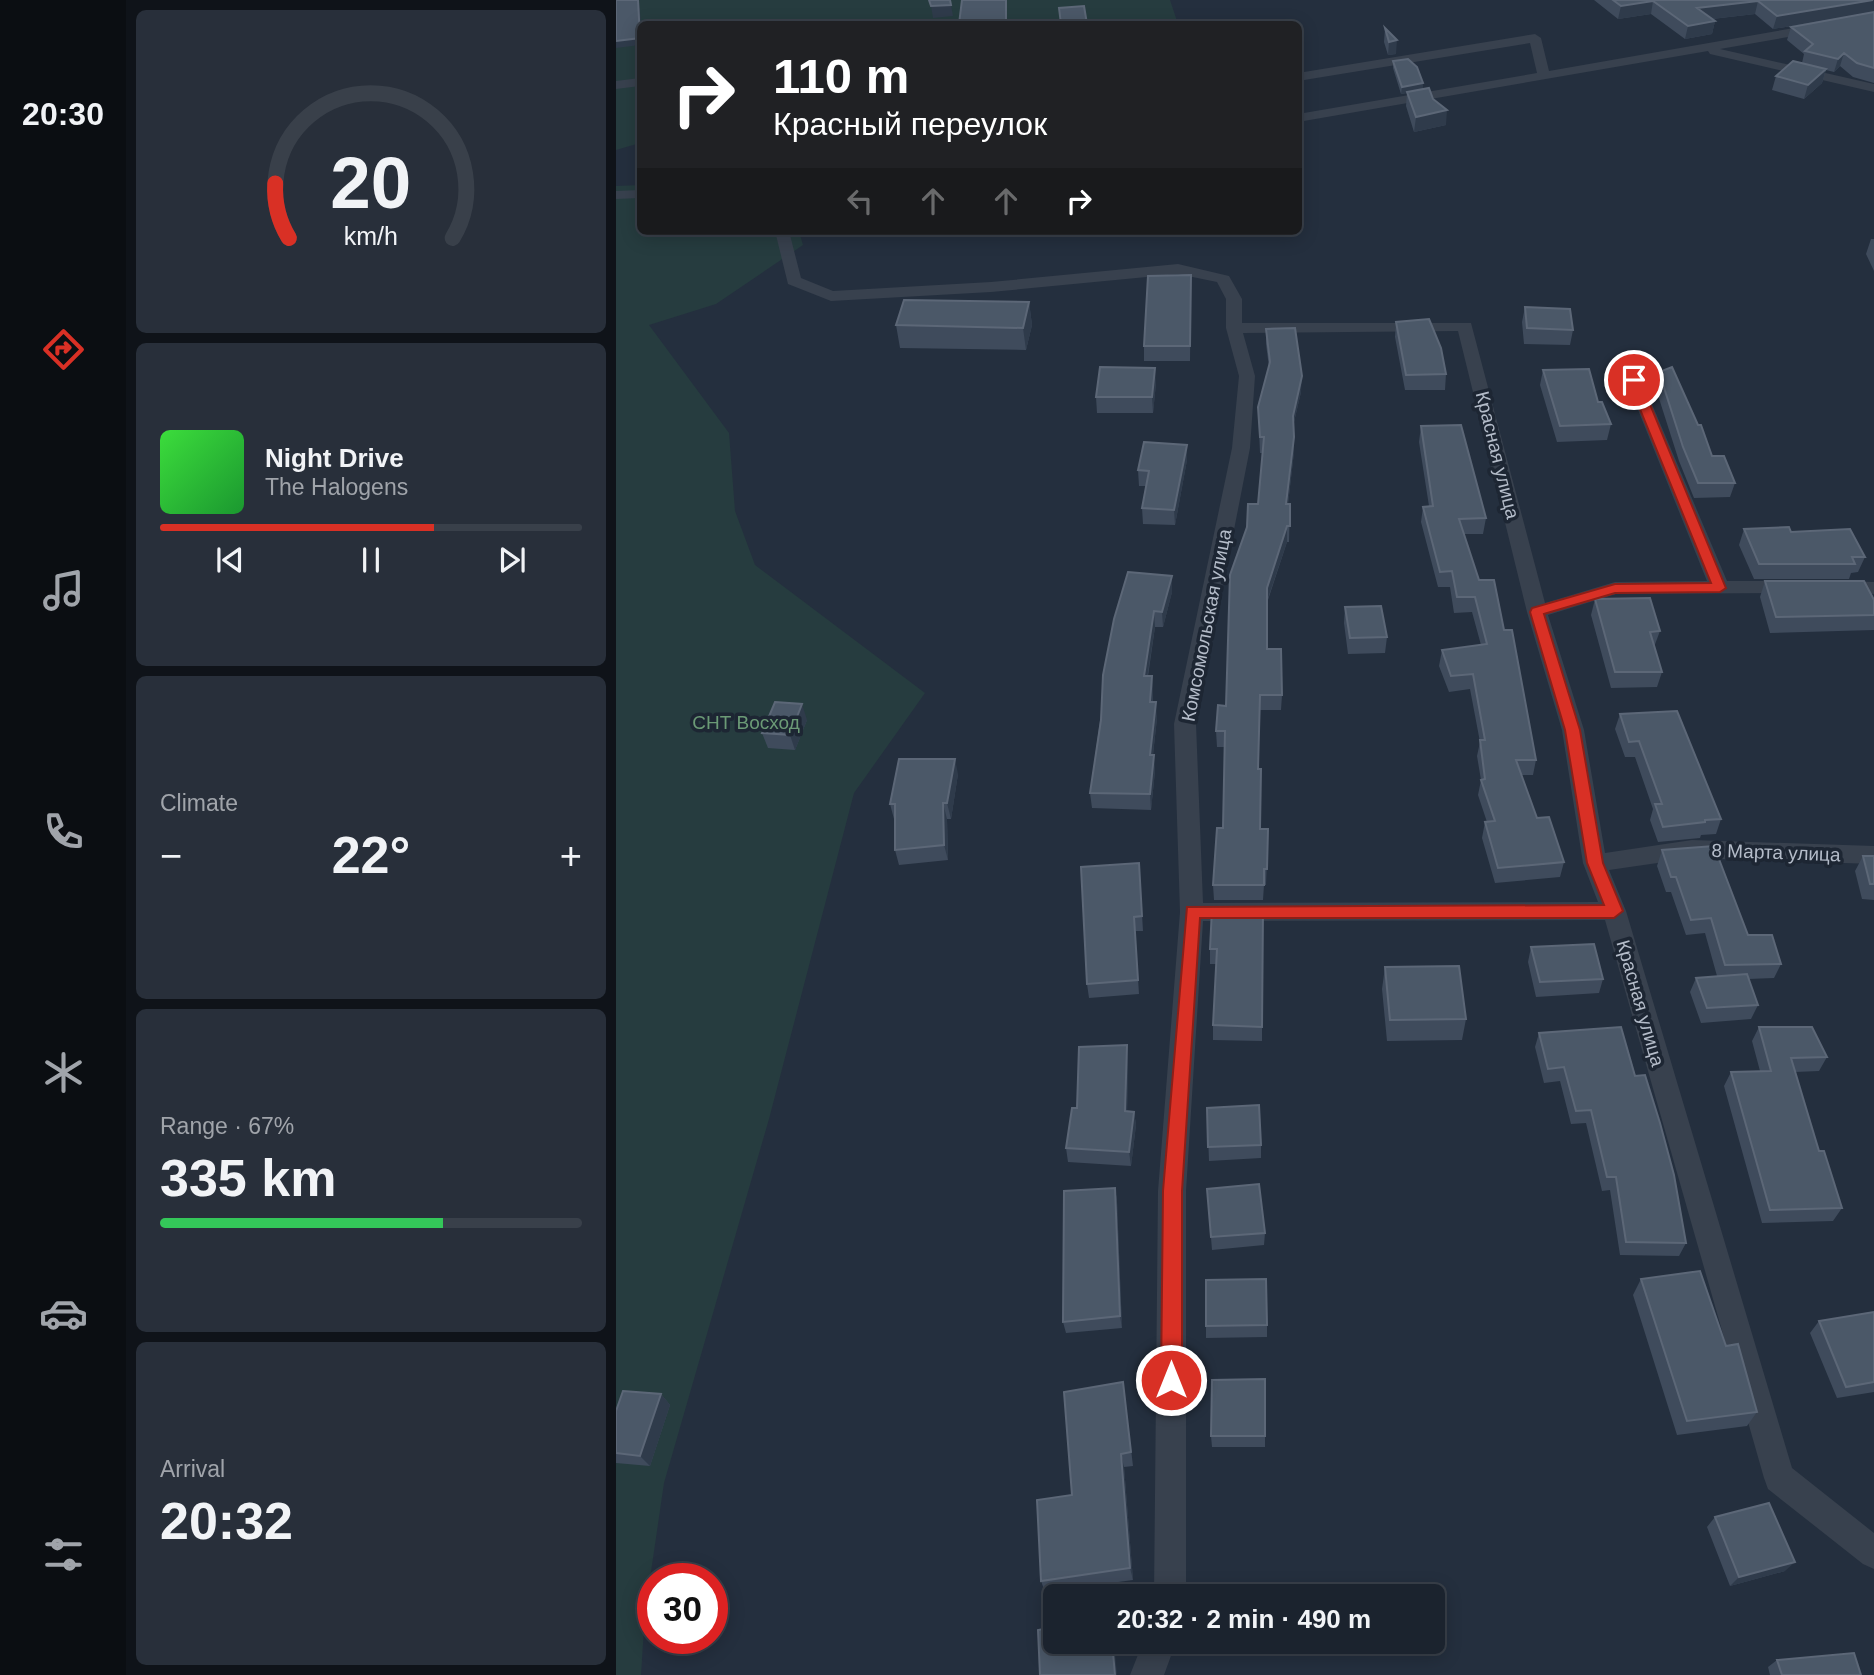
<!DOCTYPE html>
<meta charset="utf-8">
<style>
:root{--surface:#1b232e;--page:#282f3a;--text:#f1f3f6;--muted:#a0a4aa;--line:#39404a;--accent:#d93025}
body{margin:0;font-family:Helvetica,sans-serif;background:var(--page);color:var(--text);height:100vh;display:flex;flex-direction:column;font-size:26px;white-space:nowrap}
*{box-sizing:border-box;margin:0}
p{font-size:23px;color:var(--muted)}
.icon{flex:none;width:38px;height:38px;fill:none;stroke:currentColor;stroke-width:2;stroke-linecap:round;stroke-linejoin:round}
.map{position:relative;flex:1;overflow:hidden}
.side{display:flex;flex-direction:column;gap:10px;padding:10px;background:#0f1319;width:490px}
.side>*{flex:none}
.guide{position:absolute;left:21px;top:21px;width:665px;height:214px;border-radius:10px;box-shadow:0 4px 18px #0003,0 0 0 2px var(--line);background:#202124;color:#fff;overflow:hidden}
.speed{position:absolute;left:21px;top:1563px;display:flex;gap:14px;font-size:35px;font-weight:700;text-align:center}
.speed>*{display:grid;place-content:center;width:91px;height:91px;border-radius:50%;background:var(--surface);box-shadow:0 4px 18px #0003,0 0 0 2px var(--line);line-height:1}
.speed .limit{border:10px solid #d22;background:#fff;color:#111}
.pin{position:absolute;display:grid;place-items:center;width:60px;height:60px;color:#fff;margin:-30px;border:4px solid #fff;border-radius:50%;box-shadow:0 2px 7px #0007}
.me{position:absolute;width:77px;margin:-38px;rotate:0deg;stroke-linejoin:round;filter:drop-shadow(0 0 5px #0008)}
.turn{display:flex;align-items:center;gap:24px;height:147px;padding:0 21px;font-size:32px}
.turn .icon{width:91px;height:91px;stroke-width:2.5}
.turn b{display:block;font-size:49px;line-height:60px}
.lanes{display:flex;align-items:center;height:66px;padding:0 21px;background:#0003;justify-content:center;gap:35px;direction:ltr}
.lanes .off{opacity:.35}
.big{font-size:52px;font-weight:700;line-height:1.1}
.side .widget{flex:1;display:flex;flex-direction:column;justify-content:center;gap:10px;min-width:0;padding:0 24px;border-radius:10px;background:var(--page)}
.side .dial{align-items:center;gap:0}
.dial svg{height:182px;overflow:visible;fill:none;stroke:var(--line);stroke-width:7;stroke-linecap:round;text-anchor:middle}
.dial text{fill:var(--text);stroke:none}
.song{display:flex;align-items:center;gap:21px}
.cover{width:84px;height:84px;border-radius:10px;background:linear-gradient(135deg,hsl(120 70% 55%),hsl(130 70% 35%))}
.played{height:7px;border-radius:4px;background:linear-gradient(90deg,var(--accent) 65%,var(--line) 65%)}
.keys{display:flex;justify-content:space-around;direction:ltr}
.heat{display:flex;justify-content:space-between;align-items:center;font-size:38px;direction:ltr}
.charge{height:10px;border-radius:5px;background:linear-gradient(90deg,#34c759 67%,var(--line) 0)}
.trip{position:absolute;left:427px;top:1584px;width:402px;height:70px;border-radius:10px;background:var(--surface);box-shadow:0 4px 18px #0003,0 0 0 2px var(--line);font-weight:700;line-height:70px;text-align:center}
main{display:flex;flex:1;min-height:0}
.menu{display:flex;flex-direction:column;width:126px;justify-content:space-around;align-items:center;background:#0b0e12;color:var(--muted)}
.menu .icon{width:49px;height:49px}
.menu .on{color:var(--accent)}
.menu b{font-size:32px;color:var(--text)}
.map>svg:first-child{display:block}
.green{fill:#263c3f}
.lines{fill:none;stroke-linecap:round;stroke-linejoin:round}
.minor{fill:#38414e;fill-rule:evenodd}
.wall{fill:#3f4b5c}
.shaded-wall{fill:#2f3b4b}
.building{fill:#4b5868;stroke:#5c6777;stroke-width:2}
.route{fill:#d93025;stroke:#8d1f18;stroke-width:2}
.labels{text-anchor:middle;stroke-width:7;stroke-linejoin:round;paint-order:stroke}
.street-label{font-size:19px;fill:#b4bcc9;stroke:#1d2633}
.park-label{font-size:19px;fill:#6b9a76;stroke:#1d2633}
</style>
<main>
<nav class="menu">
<b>20:30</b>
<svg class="icon on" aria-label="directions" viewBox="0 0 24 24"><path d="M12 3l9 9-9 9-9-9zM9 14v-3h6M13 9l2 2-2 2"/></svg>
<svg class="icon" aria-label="music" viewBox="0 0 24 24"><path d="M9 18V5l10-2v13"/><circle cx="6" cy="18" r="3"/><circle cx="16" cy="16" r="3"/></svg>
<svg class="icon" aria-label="phone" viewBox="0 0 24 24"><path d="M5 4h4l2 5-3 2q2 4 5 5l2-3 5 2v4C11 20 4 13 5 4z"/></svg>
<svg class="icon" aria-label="climate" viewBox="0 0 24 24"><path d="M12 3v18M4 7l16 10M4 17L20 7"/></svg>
<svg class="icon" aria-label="car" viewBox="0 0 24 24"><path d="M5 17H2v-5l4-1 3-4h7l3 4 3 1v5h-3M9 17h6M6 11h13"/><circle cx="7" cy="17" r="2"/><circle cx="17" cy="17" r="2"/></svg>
<svg class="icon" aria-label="filters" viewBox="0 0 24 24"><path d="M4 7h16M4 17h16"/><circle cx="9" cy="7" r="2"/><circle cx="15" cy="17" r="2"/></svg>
</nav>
<section class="side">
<div class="widget dial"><svg viewBox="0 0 100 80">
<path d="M14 69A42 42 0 1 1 86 69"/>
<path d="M14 69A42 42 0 0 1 8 45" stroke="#d93025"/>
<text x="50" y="56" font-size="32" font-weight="700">20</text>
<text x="50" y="72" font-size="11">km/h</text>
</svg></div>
<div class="widget">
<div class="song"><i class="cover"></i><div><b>Night Drive</b><p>The Halogens</p></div></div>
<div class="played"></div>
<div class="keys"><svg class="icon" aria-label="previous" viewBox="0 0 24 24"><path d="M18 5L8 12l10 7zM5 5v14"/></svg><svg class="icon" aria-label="pause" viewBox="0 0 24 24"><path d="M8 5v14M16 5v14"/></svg><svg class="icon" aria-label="next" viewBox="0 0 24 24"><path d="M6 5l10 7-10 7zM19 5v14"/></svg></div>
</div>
<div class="widget"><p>Climate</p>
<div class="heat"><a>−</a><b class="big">22°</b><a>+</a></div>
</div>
<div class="widget"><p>Range · 67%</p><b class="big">335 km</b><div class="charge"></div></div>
<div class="widget"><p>Arrival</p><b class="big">20:32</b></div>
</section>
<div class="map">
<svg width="1258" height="1675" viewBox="0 0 1258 1675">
<rect width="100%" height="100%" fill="#242f3e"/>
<path class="green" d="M0,0H554L562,24H24V143L0,150Z
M24,185V231H183L187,245L100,304L33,325L113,433L119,511L139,565L309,693L238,793L153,1119L48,1483L29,1613L25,1675H0V186Z"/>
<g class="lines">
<path class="minor" d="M1258,14V22L1104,49L1258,84V92L1094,54L1092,51L682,122V114L921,73L914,43L682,81V73L919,34L925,38L933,71Z
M24,78V86L0,89V81Z
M24,190V198L0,199V191Z
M159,231H173L185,278L217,291L375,282L562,264L613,276L626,299V323H855L929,603L999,582L1091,581L1010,380L1018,375L1024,376L1111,581H1177L1187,587L1177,593L1000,594L932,615L968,730L989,853L1076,840L1258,846V864L1076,858L993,870L1010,911L1176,1468L1258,1533V1569L1247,1564L1152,1489L1148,1478L989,920L587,921L570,1191V1596H538L542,1191L564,912L558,724L616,448L623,376L610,328V299L601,282L562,274L375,292L215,301L172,284ZM842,331L911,612L946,730L967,863L982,902L587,903L580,724L634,448L639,376L627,333Z
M1221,581L1258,582V594L1214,592L1211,587L1214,582Z
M527,1642H560L548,1675H514Z"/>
</g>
<path class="wall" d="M978,0H1258V83L1237,77L1224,66L1218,72L1210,70L1206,83L1188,99L1156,90L1160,76L1186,63L1188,54L1171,40L1175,27L1249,14L1157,29L1139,14L1096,19L1099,21L1096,34L1069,39L1035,14L1002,19Z
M769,28L780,54L772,55L768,42Z
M777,61L817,99L830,125L798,132L790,106L791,93L785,94L777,68Z
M1255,239H1258V271L1250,254Z
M575,275L574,361H528V346Z
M413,302L416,325L410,350L284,348L280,325Z
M909,307L957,330L954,345L908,344L906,322Z
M780,322L830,374L829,390H789L779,337Z
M650,329L685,392L677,426L678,452L672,504H674L673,542H671L651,603V649L666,695L665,710H644L642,769L644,829H652L650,885H648L647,900H598L597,885L607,828L609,747H601L600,731L610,706L642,504L647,453H644L642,407L653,367L650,344Z
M927,370L982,402L995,424L991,440L941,442L924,385Z
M1043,372L1096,456L1119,483L1114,497L1078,498L1063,461L1039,386Z
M540,383L537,413H481L480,397Z
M805,426L870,518L867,534H848L863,580L888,630L920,760L917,775H905L921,818L948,862L944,877L879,883L866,838L869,822H871L862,795L865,780L861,756L864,742L854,689L833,692L823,666L826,650L865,645L856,612L838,613L834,587H822L805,522L807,507L813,506L803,442Z
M571,445V460L559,525L527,524L526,508L530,486H523L522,470Z
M1128,529L1175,532L1249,557L1242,572L1235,573L1233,579H1138L1123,545Z
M1149,581L1258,600V630L1154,633L1144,597Z
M556,592L547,627H539L532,676H536L537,691V702L541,718L537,755L539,771L535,810L476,808L474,793L498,619Z
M979,599L1044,631L1038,647L1046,672L1041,687L995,688L975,615Z
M729,607L771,637L769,653L732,654L728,623Z
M1004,714L1105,819L1100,834L1085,835L1084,838L1042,842L1034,820L1037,809L1019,757H1009L999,729Z
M191,720L179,750L152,748L146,733Z
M342,774L335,819H331L332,860L283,865L279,850V819H278L274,804Z
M1046,850L1132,935L1165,964L1158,978L1132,979L1142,1005L1135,1019L1085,1023L1074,992L1080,978L1101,976L1089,933L1070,935L1055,892H1050L1041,866Z
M1247,856H1258V900L1246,899L1239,871Z
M523,863L527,931H519L523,994L473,998L471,984Z
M596,909L646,1027V1041L597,1040V1025L600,964H594V949Z
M915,947L987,979L983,993L920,997L912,962Z
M769,967L850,1019L846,1040L771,1041L766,989Z
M1005,1027L1070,1243L1063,1256L1004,1255L994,1190L986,1191L970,1123L955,1124L944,1081L928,1083L919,1047L923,1033Z
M1143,1027L1211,1057L1203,1071L1179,1072L1203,1151L1226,1208L1217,1221L1146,1223L1108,1086L1115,1072L1144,1071L1136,1041Z
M512,1060L511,1111L518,1112L520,1125L515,1166L452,1162L450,1148L461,1108Z
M591,1108L645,1145V1158L593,1161Z
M499,1188L501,1201L506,1328L450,1333L447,1322Z
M591,1189L649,1233L648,1245L596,1250Z
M1025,1279L1110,1346L1141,1412L1131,1426L1061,1435L1017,1295Z
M1258,1312V1392L1221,1398L1194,1333L1203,1321Z
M651,1325V1337L590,1338V1326Z
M649,1379V1447H596L595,1436Z
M507,1382L517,1466L508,1467L517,1580L429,1592L425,1581Z
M45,1394L54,1405L34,1466L0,1463V1411Z
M1099,1517L1169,1571L1114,1586L1091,1527Z
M1161,1660L1245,1675H1154L1152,1667Z"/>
<path class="shaded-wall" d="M22,0H23L25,24L24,36Z
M1258,0V12L1157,29L1161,16Z
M1037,1L1035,14L1002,19L1005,6Z
M1142,1L1139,14L1078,21L1081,8Z
M335,5L337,16L317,18L315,6Z
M1099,21L1096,34L1069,39L1072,26Z
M24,38V45L0,48V41Z
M781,40L780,54L772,55L773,42Z
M1228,53L1224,66L1218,72L1222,59Z
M1210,69L1206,83L1188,99L1192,85Z
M807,83V90L785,94L786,87Z
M831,110L830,125L798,132L800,117Z
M413,302L416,325L410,350L407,328Z
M539,368L540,383L537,413L536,397Z
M686,376L685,392L676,431L677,416Z
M678,437V452L670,520V504Z
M571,445V460L559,525L558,510Z
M671,526V542L650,604L651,588Z
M556,576V592L547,627L546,612Z
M538,611L539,627L529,691L528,676Z
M536,676L537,691L536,718L534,702Z
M540,702L541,718L535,771L534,755Z
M186,704L191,720L179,750L174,735Z
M538,755L539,771L535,810L534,794Z
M339,759L342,774L335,819L331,803Z
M327,803L331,819L332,860L328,845Z
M511,1045L512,1060L511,1125L509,1111Z
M518,1112L520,1125L515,1166L513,1152Z
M499,1188L501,1201L506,1328L504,1316Z
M45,1394L54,1405L34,1466L24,1456Z
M505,1454L508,1467L517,1580L514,1568Z
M1179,1562L1169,1571L1114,1586L1123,1577Z
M496,1642H498L501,1675H499Z"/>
<path class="building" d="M0,0H22L24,38L0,41Z
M313,0H334L335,5L315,6Z
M346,0H390V24H343Z
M997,0H1257L1161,16L1142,1L1081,8L1099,21L1072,26L1037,1L1005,6Z
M468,6L471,24H445L443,8Z
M1258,12V68L1241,63L1228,53L1222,59L1189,51L1197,44L1175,27Z
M769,28L781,40L773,42Z
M792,59L801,67L807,83L786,87L777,61Z
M1177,61L1210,69L1192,85L1160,76Z
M813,88L817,99L831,110L800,117L791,92Z
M575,275L574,346H528L532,276Z
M288,300L413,302L407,328L280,325Z
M909,307L954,309L957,330L911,328Z
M813,319L825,348L830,374L790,375L780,322Z
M679,328L686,376L677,416L678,437L670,504H674V526H671L651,588V649H665L666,695H644L642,769H645L644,829H652L651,869H648V885H597L601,828H607L609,731H600L602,705L610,706L614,575L631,527L632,504H642L648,437H644L642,407L654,362L650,329Z
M484,367L539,368L536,397H480Z
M1056,367L1082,425H1085L1096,456H1108L1119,483H1082L1067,447L1043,372Z
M973,369L982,402H986L995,424L944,426L927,370Z
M845,425L870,518L843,519L863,580H878L888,630H896L920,760H900L921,818L933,817L948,862L882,868L869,822L879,821L865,780L869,779L864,740H869L857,674L835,676L826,650L871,644L859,597H841L836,571L824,572L807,507L817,506L805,426Z
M528,442L571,445L558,510L526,508L533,471L522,470Z
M1173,527L1175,532L1234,529L1249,557H1236L1239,564H1143L1128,529Z
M512,572L556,576L546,612L538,611L528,676H536L534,702H540L534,755H538L534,794L474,793L485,720L487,675L498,619Z
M1149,581H1248L1258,600V615L1160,617Z
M1034,598L1044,631L1034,632L1046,672H999L979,599Z
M765,606L771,637L734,638L729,607Z
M159,702L186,704L174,735L146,733Z
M1061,711L1105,819L1089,820V822L1047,827L1039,804H1046L1023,741L1013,742L1004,714Z
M283,759H339L331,803H327L328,845L279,850V804H274Z
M1098,846L1132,935H1156L1165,964L1109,965L1095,918L1075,920L1060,877H1055L1046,850Z
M1247,856H1258V884H1254Z
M523,863L526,916L518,917L522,980L471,984L465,867Z
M596,909H647L646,1027L597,1025L601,949H594Z
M978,944L987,979L924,982L915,947Z
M843,966L850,1019L774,1020L769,967Z
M1131,974L1142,1005L1091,1008L1080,978Z
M1005,1027L1019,1076L1029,1075L1044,1123L1058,1175L1070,1243L1010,1242L1000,1177H991L975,1110L960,1111L948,1067L932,1069L923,1033Z
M1143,1027H1196L1211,1057L1175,1058L1203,1151H1208L1226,1208L1154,1210L1115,1072L1155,1071Z
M511,1045L509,1111L518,1112L513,1152L450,1148L456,1108H461L463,1047Z
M643,1105L645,1145L592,1147L591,1108Z
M643,1184L649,1233L595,1237L591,1189Z
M499,1188L504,1316L447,1322L448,1191Z
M1084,1271L1110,1346L1122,1344L1141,1412L1071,1421L1025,1279Z
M650,1279L651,1325L590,1326V1280Z
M1258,1312V1382L1230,1387L1203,1321Z
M649,1379V1436H595L596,1380Z
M507,1382L515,1452L505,1454L514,1568L425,1581L421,1500L456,1495L448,1392Z
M7,1391L45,1394L24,1456L0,1453V1411Z
M1153,1503L1179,1562L1123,1577L1099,1517Z
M439,1627V1642H496L499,1675H424L422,1630Z
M1238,1653L1245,1675H1166L1161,1660Z"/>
<path class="route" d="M1014,378L1024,380L1110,588L1104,592L999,593L928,614L964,730L987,863L1007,911L998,918H584L566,1191V1380L563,1387L555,1390L548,1387L545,1380L547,1191L571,907L988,905L971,863L949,730L914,612L916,608L999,584L1095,583L1012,380Z"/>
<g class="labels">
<g class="street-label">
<text transform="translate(882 455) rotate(76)" y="7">Красная улица</text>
<text transform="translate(590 625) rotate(-79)" y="7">Комсомольская улица</text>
<text transform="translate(1160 852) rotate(2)" y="7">8 Марта улица</text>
<text transform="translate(1025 1003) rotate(74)" y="7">Красная улица</text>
</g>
<g class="park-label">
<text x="130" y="729">СНТ Восход</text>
</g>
</g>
</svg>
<div class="speed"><div class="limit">30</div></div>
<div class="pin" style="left:1018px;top:380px;background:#d93025"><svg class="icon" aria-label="arrive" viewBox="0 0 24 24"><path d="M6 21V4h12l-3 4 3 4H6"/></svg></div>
<svg class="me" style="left:555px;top:1380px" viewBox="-20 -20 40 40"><circle r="17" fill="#d93025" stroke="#fff" stroke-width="3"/><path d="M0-11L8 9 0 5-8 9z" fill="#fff"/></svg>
<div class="trip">20:32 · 2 min · 490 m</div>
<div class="guide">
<div class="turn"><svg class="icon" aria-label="right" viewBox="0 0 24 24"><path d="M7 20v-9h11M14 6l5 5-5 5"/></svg><div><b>110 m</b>Красный переулок</div></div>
<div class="lanes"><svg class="icon off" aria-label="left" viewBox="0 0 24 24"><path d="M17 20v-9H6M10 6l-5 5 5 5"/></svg><svg class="icon off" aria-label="ahead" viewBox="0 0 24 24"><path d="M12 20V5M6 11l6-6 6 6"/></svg><svg class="icon off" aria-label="ahead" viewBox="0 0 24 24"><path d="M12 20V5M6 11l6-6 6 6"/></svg><svg class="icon" aria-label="right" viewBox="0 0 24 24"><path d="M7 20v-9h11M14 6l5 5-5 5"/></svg></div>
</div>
</div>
</main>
